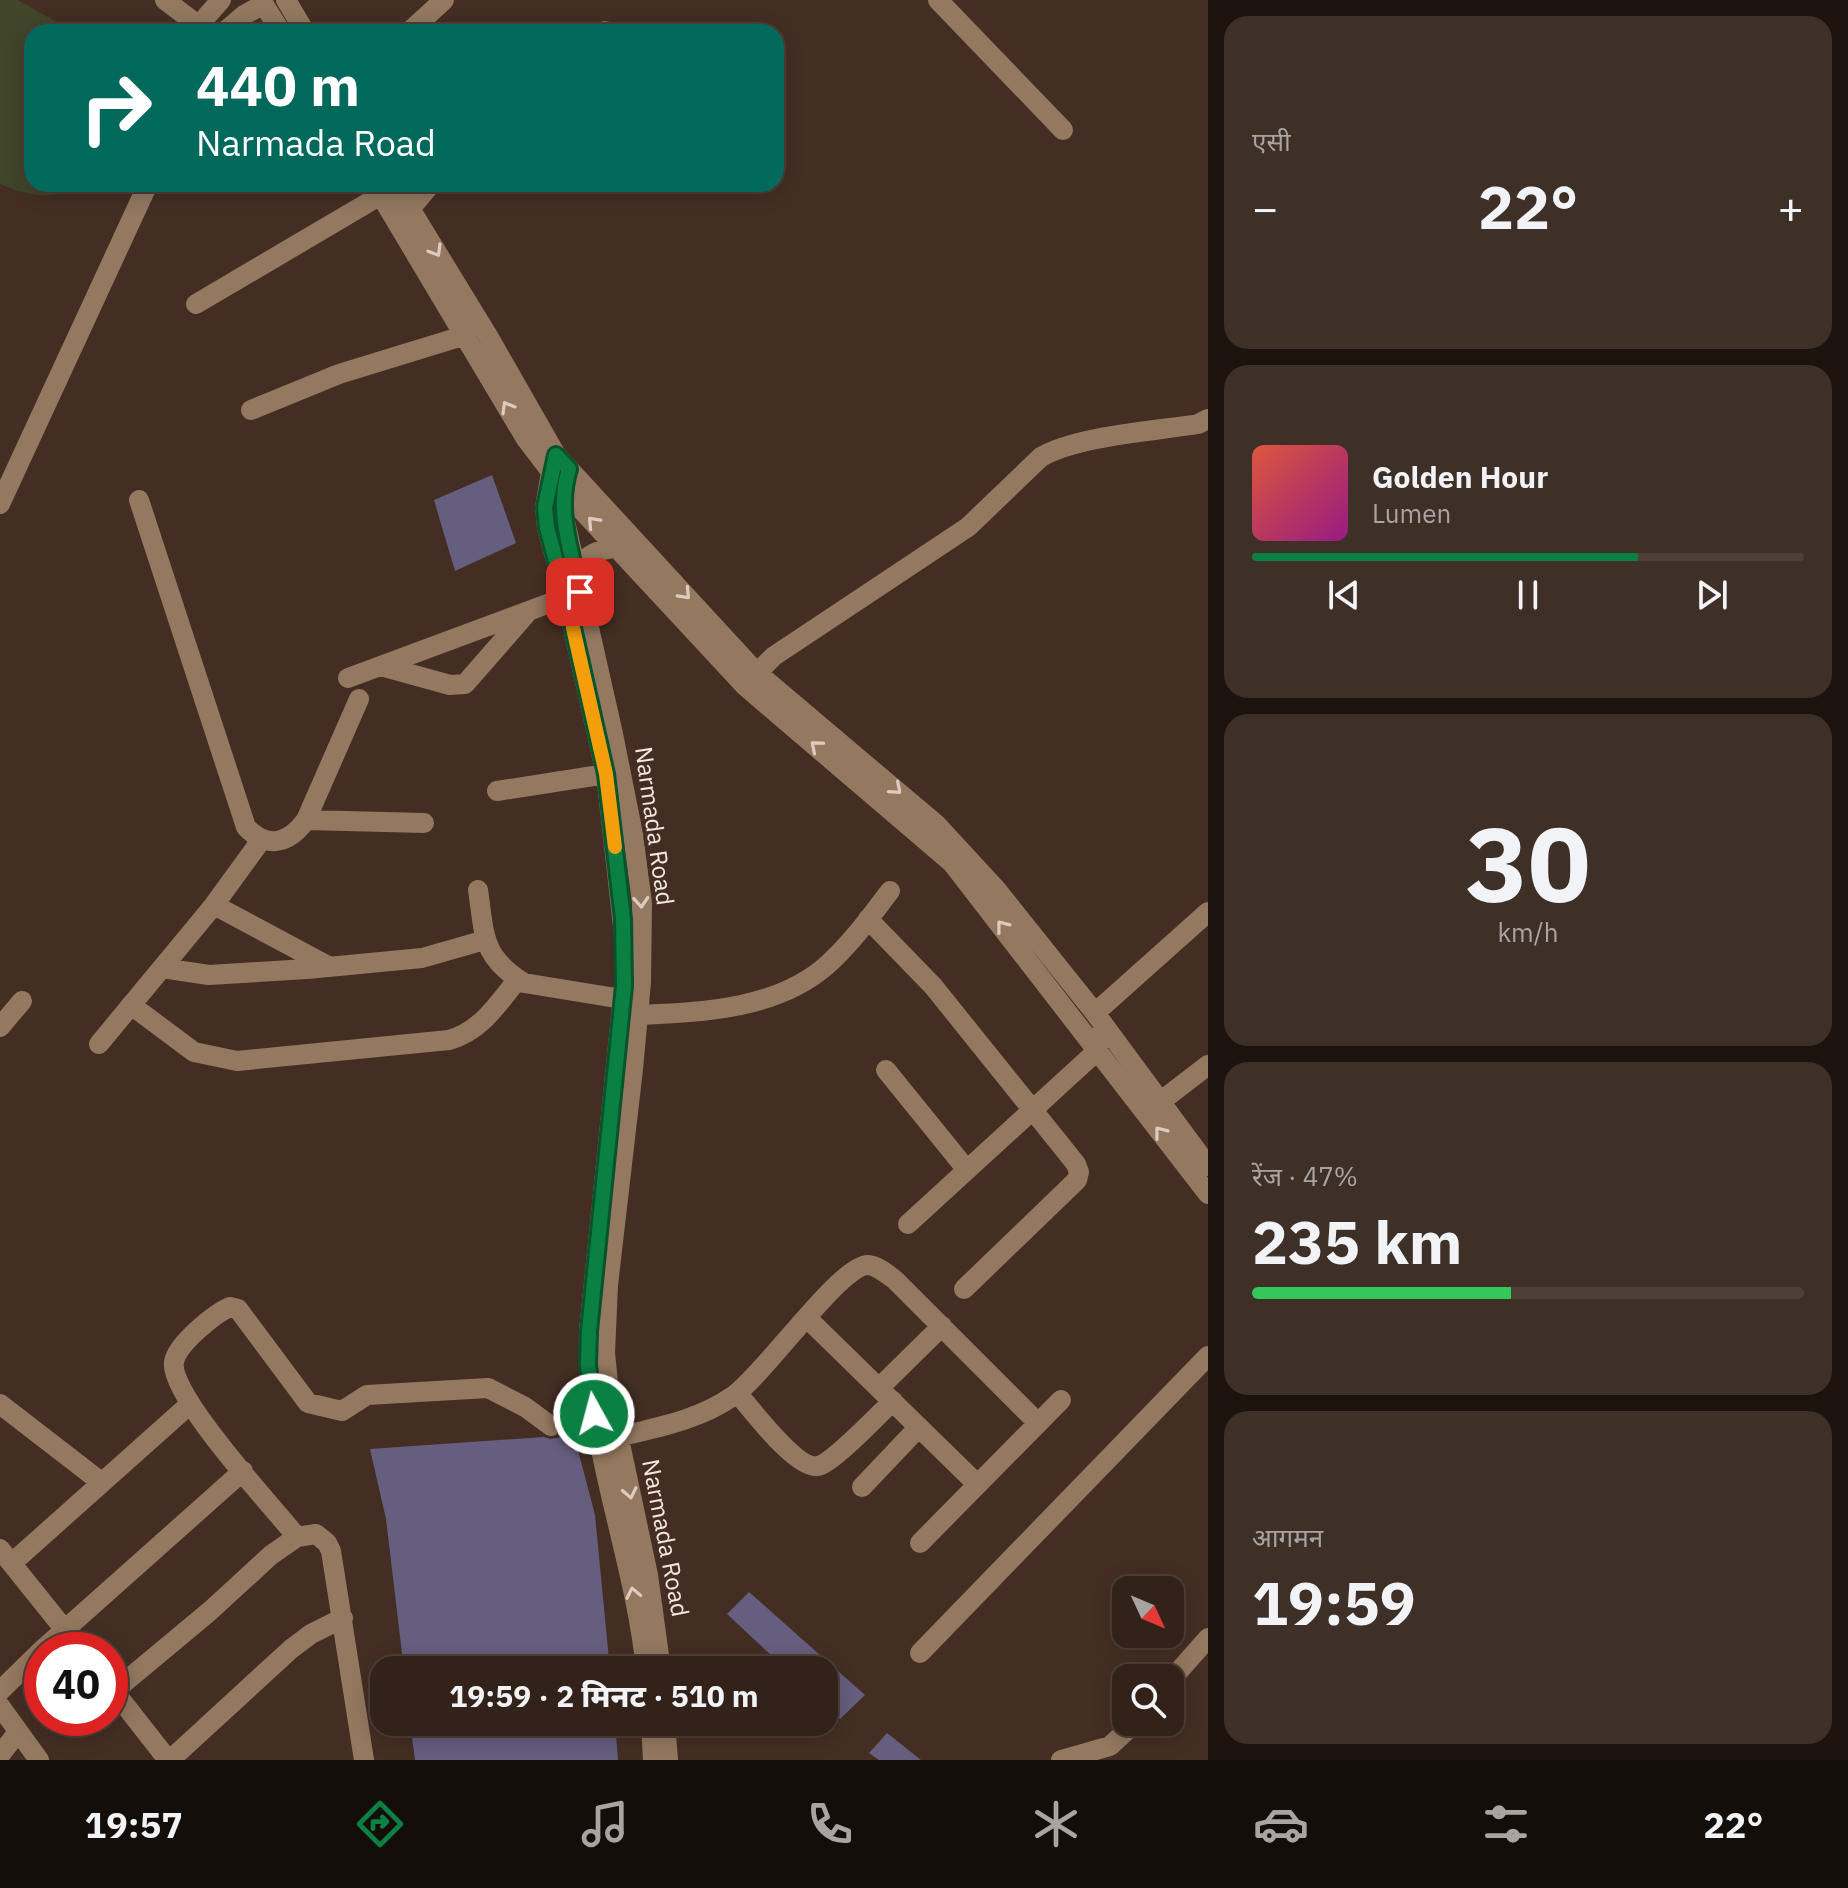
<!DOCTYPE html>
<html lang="hi">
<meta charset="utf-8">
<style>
:root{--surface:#33221a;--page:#3e2f27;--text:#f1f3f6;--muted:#a9a4a2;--line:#4e3f39;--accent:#0b8043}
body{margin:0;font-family:"IBM Plex Sans","Noto Sans Devanagari",sans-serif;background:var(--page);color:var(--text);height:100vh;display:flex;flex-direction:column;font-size:30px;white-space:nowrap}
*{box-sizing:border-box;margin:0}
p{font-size:26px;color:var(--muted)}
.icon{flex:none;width:44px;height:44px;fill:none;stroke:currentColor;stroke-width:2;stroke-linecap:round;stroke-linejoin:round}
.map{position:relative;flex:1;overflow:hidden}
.panel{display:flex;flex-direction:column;gap:16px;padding:16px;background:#1c130e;width:640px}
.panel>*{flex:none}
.banner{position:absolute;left:24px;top:24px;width:760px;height:168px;border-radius:24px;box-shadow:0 4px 20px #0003,0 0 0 2px var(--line);background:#00695c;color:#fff;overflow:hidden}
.needle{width:52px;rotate:134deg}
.controls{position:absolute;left:1112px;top:1576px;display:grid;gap:16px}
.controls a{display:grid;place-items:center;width:72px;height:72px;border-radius:16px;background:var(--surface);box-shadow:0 4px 20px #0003,0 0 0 2px var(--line);font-size:40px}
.speed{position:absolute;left:24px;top:1632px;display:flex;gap:16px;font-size:40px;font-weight:700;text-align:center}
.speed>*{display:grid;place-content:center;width:104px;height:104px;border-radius:50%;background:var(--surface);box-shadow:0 4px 20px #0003,0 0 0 2px var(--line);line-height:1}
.speed .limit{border:12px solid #d22;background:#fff;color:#111}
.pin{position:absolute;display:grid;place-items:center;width:68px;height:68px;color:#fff;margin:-34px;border-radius:16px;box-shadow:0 4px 12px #0006}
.me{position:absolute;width:88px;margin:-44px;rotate:353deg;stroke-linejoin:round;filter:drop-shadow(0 0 6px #0008)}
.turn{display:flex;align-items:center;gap:28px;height:168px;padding:0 40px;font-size:36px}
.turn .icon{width:104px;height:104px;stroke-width:2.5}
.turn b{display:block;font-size:56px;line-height:68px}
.big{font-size:60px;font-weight:800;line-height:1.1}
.panel .tile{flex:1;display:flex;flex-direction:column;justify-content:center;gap:12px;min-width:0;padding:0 28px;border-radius:24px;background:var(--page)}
.panel .dial{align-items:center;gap:0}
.dial b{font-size:104px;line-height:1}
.song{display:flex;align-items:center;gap:24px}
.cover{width:96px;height:96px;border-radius:12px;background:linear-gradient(135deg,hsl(10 70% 55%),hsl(310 70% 35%))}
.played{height:8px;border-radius:4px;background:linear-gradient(90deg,var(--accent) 70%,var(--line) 70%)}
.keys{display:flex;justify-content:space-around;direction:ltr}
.heat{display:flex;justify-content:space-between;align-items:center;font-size:44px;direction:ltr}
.charge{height:12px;border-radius:6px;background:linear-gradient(90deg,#34c759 47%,var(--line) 0)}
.trip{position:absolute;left:370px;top:1656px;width:468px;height:80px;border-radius:24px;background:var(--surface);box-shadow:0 4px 20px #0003,0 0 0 2px var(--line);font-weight:800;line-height:80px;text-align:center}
.dock{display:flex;height:128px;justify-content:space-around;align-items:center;background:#140e0a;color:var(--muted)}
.dock .icon{width:56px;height:56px}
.dock .on{color:var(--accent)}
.dock b{font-size:36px;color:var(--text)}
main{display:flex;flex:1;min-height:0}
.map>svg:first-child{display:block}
.green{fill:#41452a}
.building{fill:#665e7e}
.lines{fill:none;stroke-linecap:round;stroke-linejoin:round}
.minor{stroke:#947860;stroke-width:20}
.oneway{stroke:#decbc0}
.route-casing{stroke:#07532c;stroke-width:20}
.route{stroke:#0b8043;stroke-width:14}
.slow{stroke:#f59e0b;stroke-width:14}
.labels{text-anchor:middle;stroke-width:8;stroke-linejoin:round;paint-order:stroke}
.street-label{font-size:24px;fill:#f6e7e0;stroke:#442e23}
</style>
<main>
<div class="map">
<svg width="1208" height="1760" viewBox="0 0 1208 1760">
<rect width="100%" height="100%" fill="#442e23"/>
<path class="green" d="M0,0H18L74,32H32V184H87C54,200 33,198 0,184Z"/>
<path class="building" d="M492,475L516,543L455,571L434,500Z
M574,1435L595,1515L610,1670H404L386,1519L370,1449L544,1437L550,1439Z
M749,1592L865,1695L840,1719L824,1704V1670H787L727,1614Z
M410,1722H615L618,1760H415Z
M887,1733L921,1760H879L869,1753Z"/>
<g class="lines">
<path class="minor" d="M165,0L207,32
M261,0L281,32
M286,0L305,32
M938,0L1063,130
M198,32L199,25L221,0
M224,32L244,15L264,4
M409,32L444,0
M604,32L605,31
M374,184L526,439L575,503L745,686L952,863L1208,1194
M395,184L488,336L556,455L756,672L937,825L996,889L1095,1013L1208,1166
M410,209L431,184
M196,304L381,195
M251,410L339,374L466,335
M552,467L545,507L547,528L566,597L606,774L625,944L624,986L589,1331C586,1446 635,1556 646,1670
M564,484V517L613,734L633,834L642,903L641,982L633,1069L608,1285L605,1353L609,1392L648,1575L661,1670
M139,500L246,827C268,850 289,843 306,820L359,699
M0,504L148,184
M575,569C588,555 597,549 617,548
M381,666L450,685L465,684L527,613
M348,678L566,597
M747,683L774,656L968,527L1041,457C1077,436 1155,431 1198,424L1208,419
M497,791L606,774
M306,820L424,823
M478,890C485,936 481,956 524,983L622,999
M214,905L330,967
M868,919L933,986L1076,1164L1079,1172L1077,1180L964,1289
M162,968L209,975L307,969L422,958L485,940
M131,1005L194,1052L237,1061L449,1040C481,1031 498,1004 518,979
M1095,1013L1208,912
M638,1015C701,1012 775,1010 826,966C851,944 870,917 890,891
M0,1027L22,1001
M99,1044L214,905L262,839
M886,1070L967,1170
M1160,1102L1208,1065
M908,1224L1098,1050L1097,1037
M807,1318L977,1484
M879,1388L942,1326
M738,1394C752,1410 797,1470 818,1466C833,1463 879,1414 893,1401
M0,1404L101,1482
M618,1437C658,1427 699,1420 733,1396C763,1376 841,1264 868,1265C878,1266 887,1274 895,1280L1037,1422
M862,1487L919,1427
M297,1537C273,1507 168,1394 174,1362C177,1344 214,1314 230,1307L238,1309L308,1403L342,1411L367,1395L488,1388L525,1407L551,1426
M920,1543L1061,1400
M0,1549L81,1650
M12,1563L189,1405
M42,1650L243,1471
M920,1653L1208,1356
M1170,1681L1208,1638
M110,1686L168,1760
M0,1691L42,1650
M114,1691L210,1611L271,1555L297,1537L316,1534L327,1543L331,1551L364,1760
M0,1706L39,1760
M651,1722L653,1760
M665,1722L668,1760
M0,1755L18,1732
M170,1760L291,1649L311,1634L343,1618
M1061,1760L1110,1746L1136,1722"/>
</g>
<defs><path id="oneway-chevron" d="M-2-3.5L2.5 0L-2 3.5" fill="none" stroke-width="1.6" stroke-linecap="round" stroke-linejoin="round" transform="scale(2)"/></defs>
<g class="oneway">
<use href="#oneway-chevron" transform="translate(436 251) rotate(59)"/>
<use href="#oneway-chevron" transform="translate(507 407) rotate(-120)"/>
<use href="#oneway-chevron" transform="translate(593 522) rotate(-133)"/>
<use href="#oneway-chevron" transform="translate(685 594) rotate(47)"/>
<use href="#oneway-chevron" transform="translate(816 746) rotate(-140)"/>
<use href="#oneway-chevron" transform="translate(896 789) rotate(41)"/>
<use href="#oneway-chevron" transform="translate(641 902) rotate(86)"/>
<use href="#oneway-chevron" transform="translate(1002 926) rotate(-128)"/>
<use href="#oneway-chevron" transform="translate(1160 1132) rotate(-128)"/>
<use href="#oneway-chevron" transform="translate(630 1493) rotate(78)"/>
<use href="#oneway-chevron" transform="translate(633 1593) rotate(-102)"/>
</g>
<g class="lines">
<g class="route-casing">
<path id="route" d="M580,592C571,551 556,510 569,469L556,455L545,507L547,528L566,597L606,774L623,919L624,986L589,1331L588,1365L594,1414"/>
</g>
<use href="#route" class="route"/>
<path class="slow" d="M573,628L606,774L615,847"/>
</g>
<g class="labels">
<g class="street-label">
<text transform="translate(654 826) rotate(82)" y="8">Narmada Road</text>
<text transform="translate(665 1538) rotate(79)" y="8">Narmada Road</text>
</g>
</g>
</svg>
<div class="controls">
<a><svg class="needle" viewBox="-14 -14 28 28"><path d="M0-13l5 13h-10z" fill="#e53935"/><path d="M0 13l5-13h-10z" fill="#a9a4a2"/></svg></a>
<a><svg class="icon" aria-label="search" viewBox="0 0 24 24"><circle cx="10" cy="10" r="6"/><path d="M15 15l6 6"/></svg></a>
</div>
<div class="speed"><div class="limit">40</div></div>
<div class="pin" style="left:580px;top:592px;background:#d93025"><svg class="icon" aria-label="arrive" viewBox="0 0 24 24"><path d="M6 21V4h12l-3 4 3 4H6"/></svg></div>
<svg class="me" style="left:594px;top:1414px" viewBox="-20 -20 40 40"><circle r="17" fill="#0b8043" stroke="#fff" stroke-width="3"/><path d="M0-11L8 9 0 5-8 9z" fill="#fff"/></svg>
<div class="trip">19:59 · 2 मिनट · 510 m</div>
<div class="banner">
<div class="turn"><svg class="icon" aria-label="right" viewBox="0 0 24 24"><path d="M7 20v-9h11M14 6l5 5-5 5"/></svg><div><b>440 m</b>Narmada Road</div></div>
</div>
</div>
<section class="panel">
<div class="tile"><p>एसी</p>
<div class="heat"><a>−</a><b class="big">22°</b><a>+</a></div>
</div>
<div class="tile">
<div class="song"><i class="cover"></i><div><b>Golden Hour</b><p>Lumen</p></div></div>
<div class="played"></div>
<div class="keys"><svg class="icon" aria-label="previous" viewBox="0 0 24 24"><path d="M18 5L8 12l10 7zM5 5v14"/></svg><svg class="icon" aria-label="pause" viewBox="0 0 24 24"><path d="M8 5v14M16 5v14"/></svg><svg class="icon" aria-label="next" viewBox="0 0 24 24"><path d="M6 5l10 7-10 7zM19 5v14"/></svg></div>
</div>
<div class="tile dial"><b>30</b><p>km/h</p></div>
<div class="tile"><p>रेंज · 47%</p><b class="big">235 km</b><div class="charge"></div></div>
<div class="tile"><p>आगमन</p><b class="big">19:59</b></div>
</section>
</main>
<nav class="dock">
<b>19:57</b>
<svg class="icon on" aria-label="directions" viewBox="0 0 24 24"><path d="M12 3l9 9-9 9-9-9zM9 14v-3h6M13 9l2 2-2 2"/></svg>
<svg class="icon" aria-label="music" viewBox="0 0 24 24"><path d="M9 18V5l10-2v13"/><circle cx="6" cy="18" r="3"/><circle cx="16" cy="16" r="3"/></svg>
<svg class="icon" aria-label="phone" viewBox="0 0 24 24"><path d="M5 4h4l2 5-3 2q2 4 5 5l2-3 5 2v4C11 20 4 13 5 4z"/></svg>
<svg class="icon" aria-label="climate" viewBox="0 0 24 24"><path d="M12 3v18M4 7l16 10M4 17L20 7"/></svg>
<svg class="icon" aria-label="car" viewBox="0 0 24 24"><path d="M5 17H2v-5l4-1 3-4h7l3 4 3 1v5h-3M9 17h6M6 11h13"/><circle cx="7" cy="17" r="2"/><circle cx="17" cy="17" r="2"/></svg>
<svg class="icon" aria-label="filters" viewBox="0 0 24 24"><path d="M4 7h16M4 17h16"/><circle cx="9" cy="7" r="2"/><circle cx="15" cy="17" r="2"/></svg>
<b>22°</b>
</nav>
